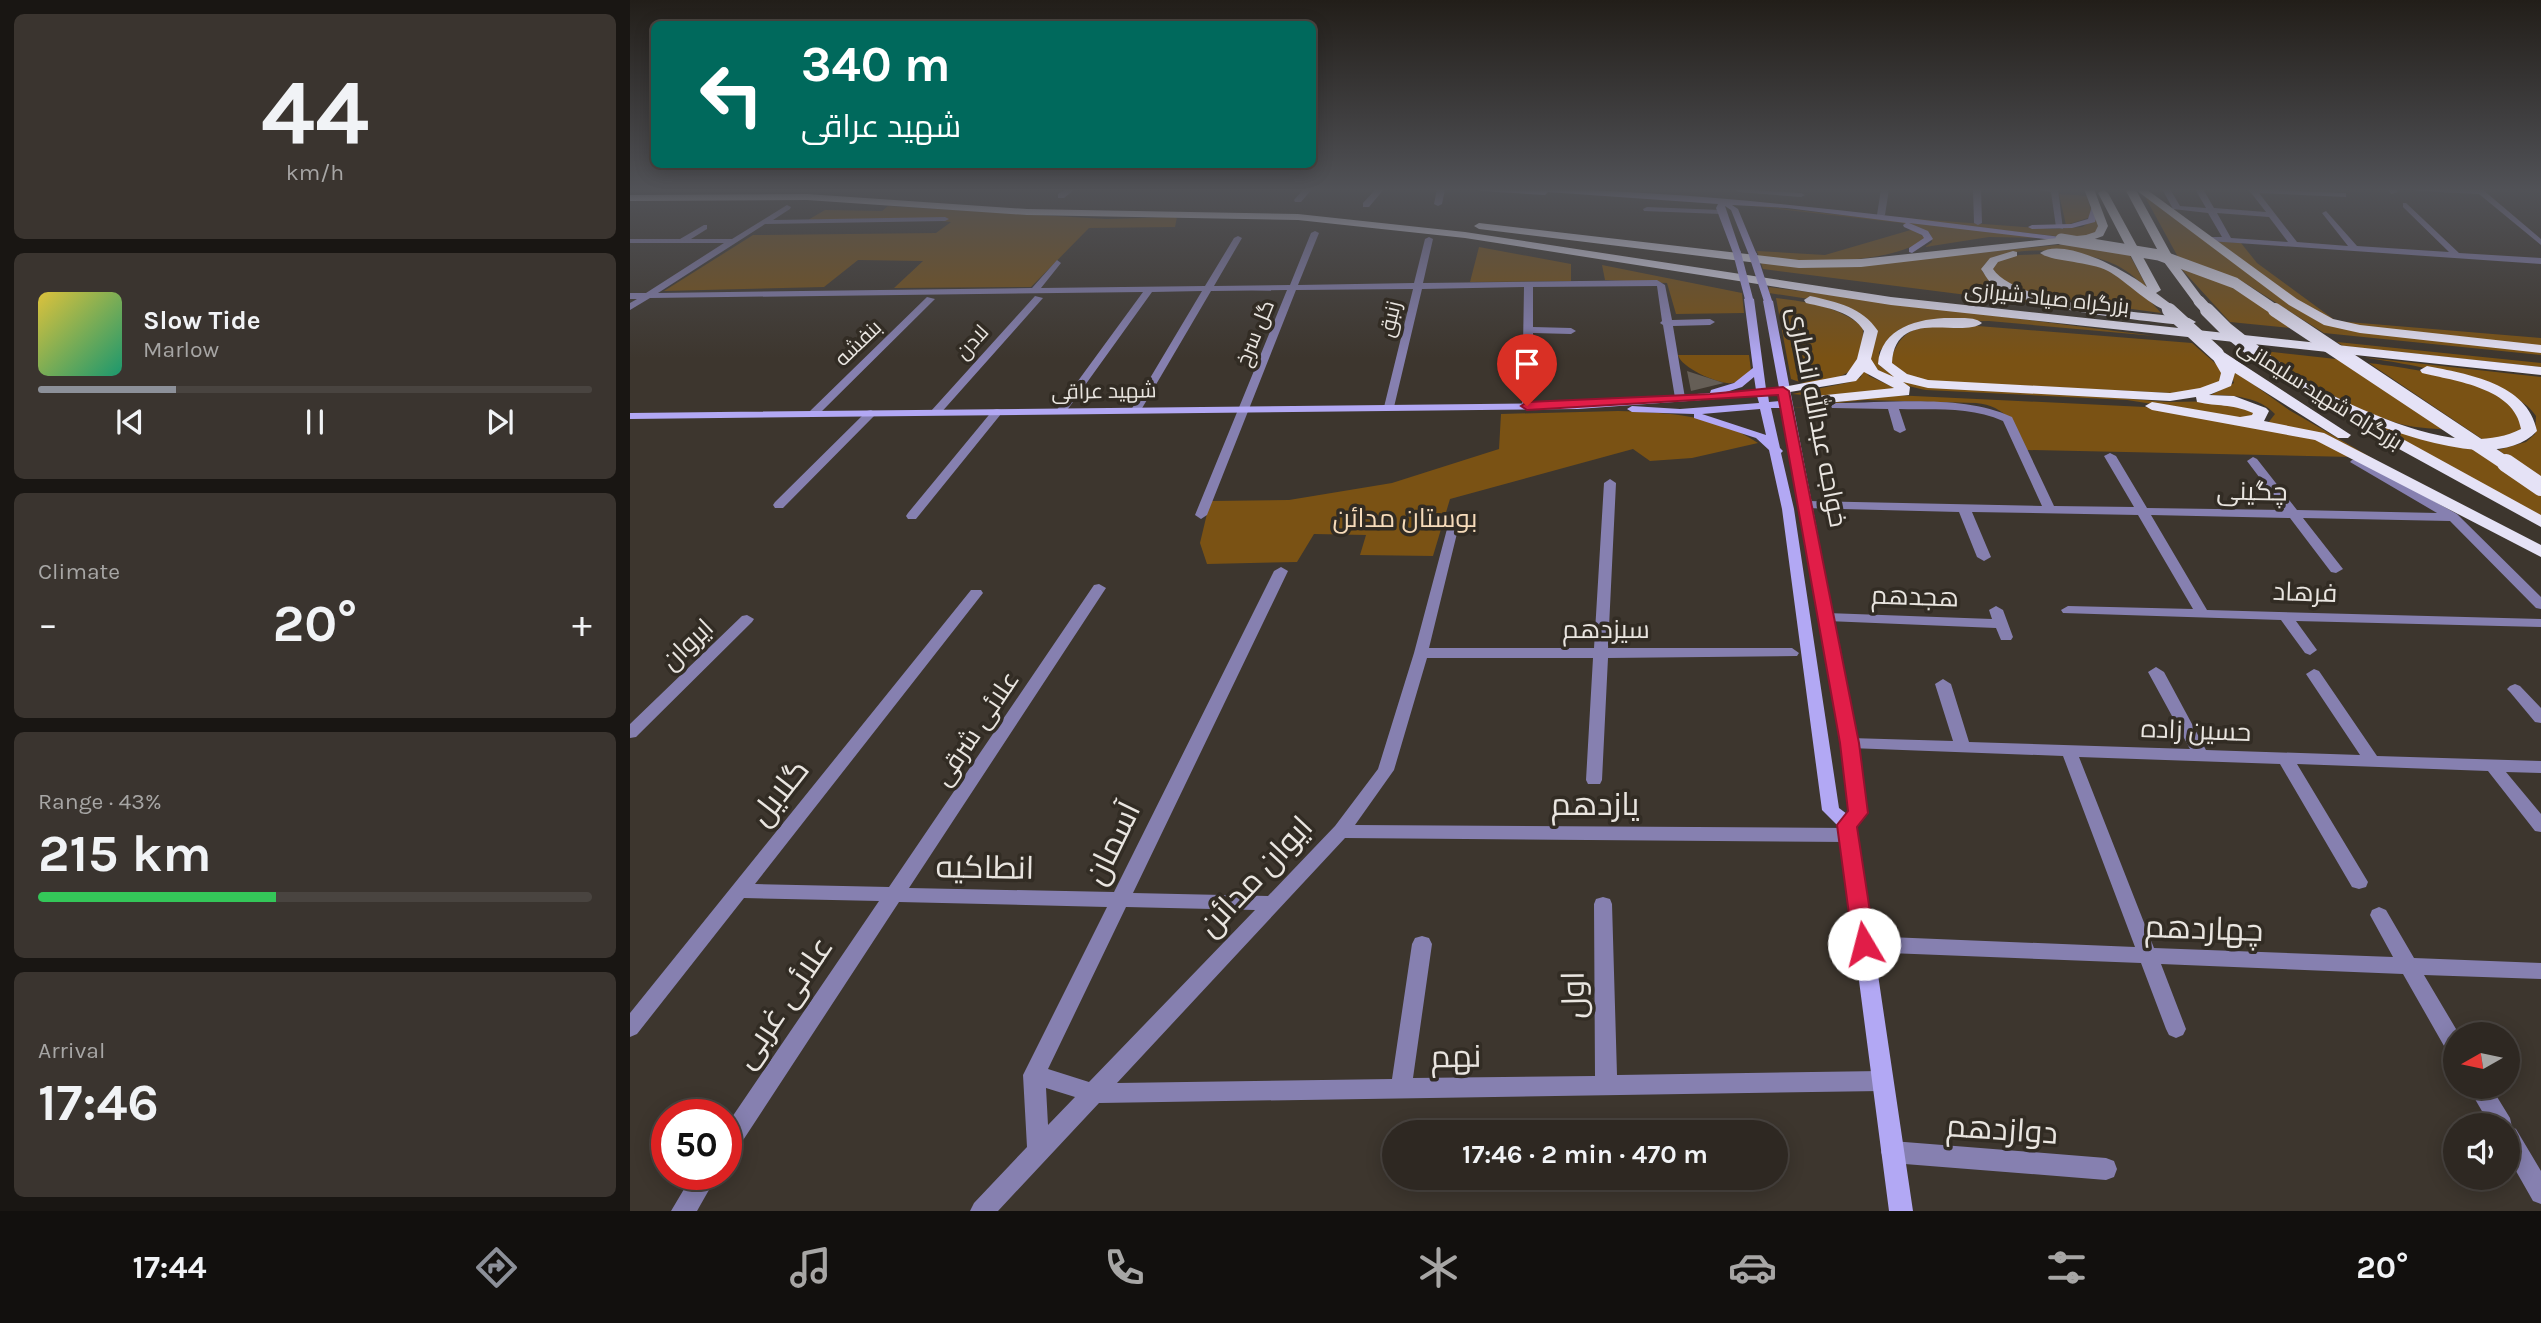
<!DOCTYPE html>
<meta charset="utf-8">
<style>
:root{--surface:#2e2822;--page:#3a342f;--text:#f1f3f6;--muted:#a7a6a5;--line:#494440;--accent:#8c9099}
body{margin:0;font-family:Karla,Cairo,sans-serif;background:var(--page);color:var(--text);height:100vh;display:flex;flex-direction:column;font-size:26px;white-space:nowrap}
*{box-sizing:border-box;margin:0}
p{font-size:23px;color:var(--muted)}
.icon{flex:none;width:38px;height:38px;fill:none;stroke:currentColor;stroke-width:2;stroke-linecap:round;stroke-linejoin:round}
.map{position:relative;flex:1;overflow:hidden}
.details{display:flex;flex-direction:column;gap:14px;padding:14px;background:#191613;width:630px}
.details>*{flex:none}
.guide{position:absolute;left:21px;top:21px;width:665px;height:147px;border-radius:10px;box-shadow:0 4px 18px #0003,0 0 0 2px var(--line);background:#00695c;color:#fff;overflow:hidden}
.needle{width:46px;rotate:261deg}
.fabs{position:absolute;left:1813px;top:1022px;display:grid;gap:14px}
.fabs a{display:grid;place-items:center;width:77px;height:77px;border-radius:50%;background:var(--surface);box-shadow:0 4px 18px #0003,0 0 0 2px var(--line);font-size:35px}
.speed{position:absolute;left:21px;top:1099px;display:flex;gap:14px;font-size:35px;font-weight:700;text-align:center}
.speed>*{display:grid;place-content:center;width:91px;height:91px;border-radius:50%;background:var(--surface);box-shadow:0 4px 18px #0003,0 0 0 2px var(--line);line-height:1}
.speed .limit{border:10px solid #d22;background:#fff;color:#111}
.pin{position:absolute;display:grid;place-items:center;width:60px;height:60px;color:#fff;margin:-72px -30px;border-radius:50% 50% 50% 0;rotate:-45deg;box-shadow:0 0 7px #0007}
.pin .icon{rotate:45deg}
.me{position:absolute;width:77px;margin:-38px;rotate:352deg;stroke-linejoin:round;filter:drop-shadow(0 0 5px #0008)}
.turn{display:flex;align-items:center;gap:24px;height:147px;padding:0 35px;font-size:32px}
.turn .icon{width:91px;height:91px;stroke-width:2.5}
.turn b{display:block;font-size:49px;line-height:60px}
.big{font-size:52px;font-weight:700;line-height:1.1}
.details .card{flex:1;display:flex;flex-direction:column;justify-content:center;gap:10px;min-width:0;padding:0 24px;border-radius:10px;background:var(--page)}
.details .dial{align-items:center;gap:0}
.dial b{font-size:91px;line-height:1}
.song{display:flex;align-items:center;gap:21px}
.cover{width:84px;height:84px;border-radius:10px;background:linear-gradient(135deg,hsl(50 70% 55%),hsl(160 70% 35%))}
.played{height:7px;border-radius:4px;background:linear-gradient(90deg,var(--accent) 25%,var(--line) 25%)}
.keys{display:flex;justify-content:space-around;direction:ltr}
.heat{display:flex;justify-content:space-between;align-items:center;font-size:38px;direction:ltr}
.charge{height:10px;border-radius:5px;background:linear-gradient(90deg,#34c759 43%,var(--line) 0)}
.trip{position:absolute;left:752px;top:1120px;width:406px;height:70px;border-radius:35px;background:var(--surface);box-shadow:0 4px 18px #0003,0 0 0 2px var(--line);font-weight:700;line-height:70px;text-align:center}
.tabs{display:flex;height:112px;justify-content:space-around;align-items:center;background:#12100e;color:var(--muted)}
.tabs .icon{width:49px;height:49px}
.tabs .active{color:var(--accent)}
.tabs b{font-size:32px;color:var(--text)}
main{display:flex;flex:1;min-height:0}
.map>svg:first-child{display:block}
.green{fill:#7a5214}
.building{fill:#655e56}
.lines{fill:none;stroke-linecap:round;stroke-linejoin:round}
.minor{fill:#8680b0;fill-rule:evenodd}
.secondary{fill:#b2a8f4;fill-rule:evenodd}
.trunk{fill:#e5e2f6;fill-rule:evenodd}
.secondary-bridge{stroke:#b2a8f4;stroke-width:8}
.trunk-bridge-far2{stroke:#e5e2f6;stroke-width:11}
.trunk-bridge-far1{stroke:#e5e2f6;stroke-width:14}
.trunk-bridge{stroke:#e5e2f6;stroke-width:18}
.route{fill:#e11d48;stroke:#92132f;stroke-width:2}
.labels{text-anchor:middle;stroke-width:7;stroke-linejoin:round;paint-order:stroke}
.far-street-label{font-size:21px;fill:#e9e5e0;stroke:#322c24}
.street-label{font-size:26px;fill:#e9e5e0;stroke:#322c24}
.park-label{font-size:26px;fill:#f6dbba;stroke:#322c24}
.near-street-label{font-size:32px;fill:#e9e5e0;stroke:#322c24}
</style>
<main>
<section class="details">
<div class="card dial"><b>44</b><p>km/h</p></div>
<div class="card">
<div class="song"><i class="cover"></i><div><b>Slow Tide</b><p>Marlow</p></div></div>
<div class="played"></div>
<div class="keys"><svg class="icon" aria-label="previous" viewBox="0 0 24 24"><path d="M18 5L8 12l10 7zM5 5v14"/></svg><svg class="icon" aria-label="pause" viewBox="0 0 24 24"><path d="M8 5v14M16 5v14"/></svg><svg class="icon" aria-label="next" viewBox="0 0 24 24"><path d="M6 5l10 7-10 7zM19 5v14"/></svg></div>
</div>
<div class="card"><p>Climate</p>
<div class="heat"><a>−</a><b class="big">20°</b><a>+</a></div>
</div>
<div class="card"><p>Range · 43%</p><b class="big">215 km</b><div class="charge"></div></div>
<div class="card"><p>Arrival</p><b class="big">17:46</b></div>
</section>
<div class="map">
<svg width="1911" height="1211" viewBox="0 0 1911 1211">
<rect width="100%" height="100%" fill="#3d362e"/>
<path class="green" d="M1429,194L1457,196L1462,213L1458,218L1436,225Z
M1514,195L1693,321L1911,350V355L1694,333L1615,283L1548,257Z
M1105,204L1139,207L1419,238L1359,237L1295,247L1302,242L1300,233L1272,223Z
M258,206L476,219L547,217L545,227L459,228L401,287L264,288L293,261L228,260L194,287L34,291L123,235L306,233L321,222L281,218L178,220L195,210L252,211Z
M1233,215L1422,229L1452,227L1467,218L1469,230L1453,239Z
M1284,229L1296,239C1253,266 1179,261 1130,260L1127,251L1195,255Z
M1585,241L1611,243L1627,263L1706,321L1911,338V347L1712,324L1681,312Z
M1447,243L1497,250L1520,293C1510,281 1500,272 1486,265C1458,251 1378,241 1354,265L1352,271L1363,284L1432,307L1133,269L1131,263L1235,264Z
M849,247L941,264V281L840,282Z
M1416,254L1464,261L1513,293L1531,313L1401,295L1363,276L1362,266L1372,259L1389,255Z
M1546,263L1585,277L1670,329L1600,322Z
M972,265L1112,293L1114,313L1046,314L1037,283L975,280Z
M1139,287L1525,336L1359,321L1288,322L1268,330L1249,352L1250,366L1268,379L1537,402L1598,401L1612,403L1627,415L1611,418L1497,400L1296,390C1274,386 1252,379 1239,360L1245,332L1199,302L1139,293Z
M1146,298C1178,302 1208,306 1233,327C1233,362 1228,374 1193,381C1181,384 1173,384 1161,379Z
M1323,324L1562,343L1593,370V380L1577,388L1542,393L1294,381L1276,376L1260,363C1271,325 1288,328 1323,324Z
M1707,342L1911,363V367L1713,346Z
M1634,351L1715,360L1818,430C1800,428 1781,428 1764,422C1716,407 1674,379 1634,351Z
M1048,355H1119L1121,370C1115,376 1111,382 1102,383C1090,385 1051,368 1048,355Z
M1731,357L1911,377V478L1868,450L1896,442L1905,434L1906,416C1885,380 1772,363 1731,357Z
M1739,363C1770,367 1858,379 1879,402C1885,408 1889,417 1894,424L1889,431L1858,443Z
M1599,367L1659,410L1799,491L1703,439L1638,423L1645,414C1629,397 1604,395 1581,395L1604,383Z
M1233,368L1239,376L1267,389L1186,396L1162,394L1221,382L1231,377Z
M1263,395L1515,407L1681,436L1722,457L1397,450C1386,425 1376,406 1346,403L1234,400L1156,409Z
M988,411C1038,413 1086,414 1128,443L1062,458L1020,461L1003,449L820,499L803,556L730,555L736,535L684,534L667,562L577,564L570,543L580,501L659,500L762,483L869,449L871,414Z
M1720,412L1848,450L1911,493V517Z"/>
<path class="building" d="M1057,371L1094,383L1061,391Z"/>
<g class="lines">
<path class="minor" d="M436,189H445L434,198H428V194Z
M674,189H682L671,202H665L664,200Z
M746,189H754L739,207H733V203Z
M807,189H815L812,204L808,206L804,204Z
M1105,189L1171,193L1175,195L1171,197L1108,192Z
M1251,189H1259L1255,215L1251,217L1247,215Z
M1343,189H1351L1352,223L1348,225L1344,223Z
M1402,189H1428L1433,229L1426,227L1421,192Z
M1532,189H1540L1550,206L1576,208L1565,189H1573L1584,208L1636,212L1618,189L1713,193H1716V197L1629,193L1667,242L1718,246L1692,213L1696,211L1727,246L1819,252L1773,207V203H1776L1829,253L1911,258V264L1579,241H1576V237H1592L1578,213L1543,209ZM1587,213L1639,217L1658,242L1601,238Z
M1757,189H1765L1768,192L1761,194Z
M1784,189H1852L1911,239V245L1849,194L1788,191Z
M157,205L161,207L160,209L143,220L315,217L319,219L315,221L135,224L28,293L402,288L427,260L431,263L411,288L575,286L604,238L608,236L612,238L584,286L660,285L681,233L685,231L689,233L668,285L784,283L795,239L799,237L803,239L793,283L1027,280L1035,285L1042,320L1080,319L1085,322L1080,325L1043,326L1055,398L1050,401L1045,398L1033,325L1030,323L1032,321L1027,286L903,287V327L941,328L946,331L941,334L903,333L902,406L897,409L892,406L894,287L792,289L764,407L759,410L754,407L783,289L666,290L577,515L571,519L565,515L657,290L581,291L511,410L506,413L501,410L572,291L522,292L435,413L431,414L426,411L513,292L20,298L0,310V303L7,299H0V293H16L94,243H0V239H50L74,225H77V229L61,239H102Z
M1017,207L1091,210L1095,212L1091,214L1014,211L1013,209Z
M405,296L413,298L309,415H301V411Z
M297,297L305,299L187,416H179V412Z
M1206,403C1261,403 1332,394 1382,417L1424,506L1504,507L1474,456L1480,453L1486,456L1517,508L1654,510L1617,461L1623,457L1627,459L1667,510L1807,513L1720,462L1722,460H1730L1827,514L1911,597V609L1906,608L1820,521L1673,518L1713,569L1706,573L1701,572L1660,518L1521,515L1577,610L1911,619V627L1666,621L1687,650L1680,655L1675,653L1651,620L1433,613L1431,610L1438,606L1563,609L1508,515L1342,512L1361,557L1354,561L1347,557L1329,512L1173,508L1171,505L1173,502L1177,501L1412,506L1373,421C1340,406 1304,410 1269,409L1276,430L1270,433L1264,430L1258,409L1202,408L1201,406Z
M367,409L371,410V414L286,519H278L276,516L278,513L363,410Z
M241,410L246,413L245,415L153,508H145L143,505L145,502L237,411Z
M980,479L986,483L978,648H1162L1169,653L1167,656L978,658L972,780L970,784H958L956,780L963,658H797L764,770L725,825L1218,828L1224,830L1227,835L1224,840L1218,842L715,838L487,1083L762,1079L782,944L785,938L792,936L799,938L802,944L783,1078L965,1076L964,904L966,899L973,897L980,899L982,904L987,1075L1251,1071L1259,1074L1262,1081L1259,1088L1251,1091L469,1103L368,1211H340L344,1203L397,1147L393,1075L477,907L269,902L104,1154L96,1157V1126L249,901L114,898L7,1034L0,1037V1013L341,590H351L353,593L125,884L259,887L464,585L469,584L476,588L279,888L484,892L644,571L651,567L658,571L503,893L638,896L705,826L748,769L784,653L821,514H829L831,517L799,648H964L974,483ZM496,907L625,910L459,1082L418,1069ZM416,1088L445,1097L418,1125Z
M1366,606L1373,610L1383,637L1381,640H1371L1366,628L1197,621L1190,617L1197,613L1362,619L1359,610Z
M117,615L124,619L122,622L6,737L0,738V724L112,616Z
M1526,667L1534,672L1576,750L1730,755L1676,674L1684,669L1689,671L1747,756L1911,761V773L1876,772L1911,814V832L1905,831L1858,771L1667,764L1738,882L1736,887L1729,889L1722,887L1650,764L1449,757L1524,948L1763,957L1740,915L1742,910L1749,907L1756,910L1784,958L1911,963V979L1794,975L1829,1034H1825V1055L1818,1053L1773,974L1531,964L1556,1029L1553,1035L1546,1038L1539,1035L1536,1029L1511,963L1234,952L1227,950L1224,944L1227,938L1234,936L1505,947L1433,756L1220,748L1214,747L1212,743L1214,739L1220,738L1323,741L1305,684L1313,679L1321,684L1339,742L1560,749L1518,672Z
M1885,684L1890,686L1911,708V723L1905,722L1880,692L1877,689L1880,686Z
M1838,1087H1861L1880,1118L1882,1127L1886,1129L1911,1171V1204L1903,1201L1878,1157V1125H1860Z
M1262,1141L1476,1158L1484,1161L1487,1169L1484,1177L1476,1180L1262,1163L1254,1160L1251,1152L1254,1144Z
M63,1174H88L67,1211H41Z"/>
<path class="secondary" d="M848,189C1040,186 1238,213 1431,237L1435,239L1431,241L1279,223L1298,231L1303,239L1282,253L1279,252V248L1294,238L1292,235L1274,227L1273,225L1276,223L1157,208L1102,205L1108,209L1127,255L1123,258L1119,255L1101,210L1095,206L1111,253L1107,256L1103,253L1086,208L1088,204L918,192L915,195L852,191Z
M1463,203L1470,205L1465,222L1442,228L1402,229L1398,227L1402,225L1441,224L1458,219Z
M1119,296L1124,299L1136,389L1149,388L1133,301L1138,298L1143,301L1228,743L1237,813L1226,826L1283,1211H1259L1209,827L1192,810L1152,509L1139,450L1126,438L1064,418V414L1002,412L997,409L1002,406L1050,409L1129,403L1127,396L948,409L0,419V413L948,403L1080,393L1081,390L1104,383L1123,368L1114,299ZM1124,377L1126,390L1096,392L1112,387ZM1150,394L1151,401L1139,402L1138,395ZM1141,408H1152L1212,743L1219,811L1217,814L1209,808L1164,509L1151,453L1153,451L1150,448ZM1130,409L1136,435L1072,414Z"/>
<path class="trunk" d="M1454,189H1464L1478,226L1473,236L1462,240L1231,267L1169,268L849,229L844,226L849,223L1169,260L1231,259L1456,235L1465,232L1468,226Z
M1495,189H1516L1667,299L1703,319L1730,325L1911,345V353L1730,333L1694,325L1659,305L1506,190L1545,261L1575,301L1565,304L1534,262Z
M1473,190L1478,193L1531,290L1526,293L1542,305V311C1527,313 1494,279 1478,271C1459,261 1422,262 1410,253C1433,236 1497,271 1517,287L1468,193Z
M177,194L397,209L668,214L835,232L1261,297L1911,367V375L1261,305L835,238L668,220L397,215L177,200L0,201V195Z
M1383,251L1387,252V256L1368,262L1363,269C1388,305 1515,312 1559,318L1566,322L1559,326C1517,320 1388,311 1360,282C1357,279 1354,273 1351,269L1360,258Z
M1180,296C1207,302 1232,307 1248,331L1241,359L1248,370L1264,377L1248,364C1251,326 1292,317 1325,318C1334,318 1345,317 1352,323C1332,339 1265,306 1262,363L1277,374L1298,380L1540,393L1570,388L1589,381L1591,373L1580,354L1592,351L1721,435L1718,438H1708L1605,373L1601,386L1579,395L1604,396L1636,408L1639,411L1634,421L1694,433L1911,545V557L1685,440L1522,410L1515,406L1522,402L1610,417L1622,415L1623,413C1599,403 1589,407 1567,402L1566,397L1540,401L1298,388L1273,382L1280,387L1279,395L1186,404L1179,400L1186,396L1264,388L1234,372L1226,381L1148,394V388L1216,375L1227,359L1234,331C1222,311 1197,308 1176,303L1174,300Z
M1797,366C1837,374 1898,383 1907,431C1872,469 1790,440 1749,426L1911,515V527L1729,427L1726,424L1733,420L1662,385L1669,381L1674,382C1734,410 1827,461 1891,429C1885,388 1825,381 1792,373L1790,370Z"/>
<path class="secondary-bridge" d="M1107,253L1119,299
M1123,255L1138,301"/>
<path class="trunk-bridge-far2" d="M1431,239L1529,255L1605,283L1648,312
M1569,301L1579,312
M1537,308L1541,312"/>
<path class="trunk-bridge-far1" d="M1539,310L1587,354
M1577,310L1596,329L1645,368
M1645,310L1878,465"/>
<path class="trunk-bridge" d="M1876,463L1911,487"/>
</g>
<linearGradient id="sky" x2="0" y2="1"><stop stop-color="#221e19"/><stop offset="0.53" stop-color="#515257"/><stop offset="1" stop-color="#515257" stop-opacity="0"/></linearGradient>
<rect width="1911" height="358" fill="url(#sky)"/>
<path class="route" d="M1153,387L1159,391L1229,743L1238,813L1227,827L1245,944L1242,951L1234,953L1226,951L1223,944L1207,825L1218,811L1210,743L1148,395L897,410L891,406L897,402L1080,394Z"/>
<g class="labels">
<g class="far-street-label">
<text transform="translate(1417 298) rotate(6)" y="7">بزرگراه صیاد شیرازی</text>
<text transform="translate(760 319) rotate(-77)" y="7">زنبق</text>
<text transform="translate(625 333) rotate(-68)" y="7">گل سرخ</text>
<text transform="translate(342 342) rotate(-48)" y="7">لادن</text>
<text transform="translate(228 343) rotate(-44)" y="7">بنفشه</text>
<text transform="translate(474 391) rotate(-1)" y="7">شهید عراقی</text>
<text transform="translate(1690 394) rotate(32)" y="7">بزرگراه شهید سلیمانی</text>
</g>
<g class="street-label">
<text transform="translate(1188 417) rotate(79)" y="9">خواجه عبدالله انصاری</text>
<text transform="translate(1622 491) rotate(1)" y="9">چگینی</text>
<text transform="translate(1675 592) rotate(2)" y="9">فرهاد</text>
<text transform="translate(1285 596) rotate(2)" y="9">هجدهم</text>
<text x="976" y="638">سیزدهم</text>
<text transform="translate(57 644) rotate(-44)" y="9">ایروان</text>
<text transform="translate(346 728) rotate(-56)" y="9">علائی شرقی</text>
<text transform="translate(1566 730) rotate(2)" y="9">حسین زاده</text>
</g>
<g class="park-label">
<text x="775" y="527">بوستان مدائن</text>
</g>
<g class="near-street-label">
<text transform="translate(149 792) rotate(-52)" y="11">گلایل</text>
<text x="965" y="815">یازدهم</text>
<text transform="translate(482 843) rotate(-64)" y="11">آسمان</text>
<text transform="translate(355 867) rotate(1)" y="11">انطاکیه</text>
<text transform="translate(625 876) rotate(-47)" y="11">ایوان مدائن</text>
<text transform="translate(1574 928) rotate(2)" y="11">چهاردهم</text>
<text transform="translate(943 995) rotate(-91)" y="11">اول</text>
<text transform="translate(153 1002) rotate(-56)" y="11">علائی غربی</text>
<text transform="translate(826 1056) rotate(-1)" y="11">نهم</text>
<text transform="translate(1372 1129) rotate(4)" y="11">دوازدهم</text>
</g>
</g>
</svg>
<div class="fabs">
<a><svg class="needle" viewBox="-14 -14 28 28"><path d="M0-13l5 13h-10z" fill="#e53935"/><path d="M0 13l5-13h-10z" fill="#a7a6a5"/></svg></a>
<a><svg class="icon" aria-label="sound" viewBox="0 0 24 24"><path d="M4 9h4l5-4v14l-5-4H4zM17 9q2 3 0 6"/></svg></a>
</div>
<div class="speed"><div class="limit">50</div></div>
<div class="pin" style="left:897px;top:406px;background:#d93025"><svg class="icon" aria-label="arrive" viewBox="0 0 24 24"><path d="M6 21V4h12l-3 4 3 4H6"/></svg></div>
<svg class="me" style="left:1234px;top:944px" viewBox="-20 -20 40 40"><circle r="19" fill="#fff"/><path d="M0-13L10 11 0 6-10 11z" fill="#e11d48"/></svg>
<div class="trip">17:46 · 2 min · 470 m</div>
<div class="guide">
<div class="turn"><svg class="icon" aria-label="left" viewBox="0 0 24 24"><path d="M17 20v-9H6M10 6l-5 5 5 5"/></svg><div><b>340 m</b>شهید عراقی</div></div>
</div>
</div>
</main>
<nav class="tabs">
<b>17:44</b>
<svg class="icon active" aria-label="directions" viewBox="0 0 24 24"><path d="M12 3l9 9-9 9-9-9zM9 14v-3h6M13 9l2 2-2 2"/></svg>
<svg class="icon" aria-label="music" viewBox="0 0 24 24"><path d="M9 18V5l10-2v13"/><circle cx="6" cy="18" r="3"/><circle cx="16" cy="16" r="3"/></svg>
<svg class="icon" aria-label="phone" viewBox="0 0 24 24"><path d="M5 4h4l2 5-3 2q2 4 5 5l2-3 5 2v4C11 20 4 13 5 4z"/></svg>
<svg class="icon" aria-label="climate" viewBox="0 0 24 24"><path d="M12 3v18M4 7l16 10M4 17L20 7"/></svg>
<svg class="icon" aria-label="car" viewBox="0 0 24 24"><path d="M5 17H2v-5l4-1 3-4h7l3 4 3 1v5h-3M9 17h6M6 11h13"/><circle cx="7" cy="17" r="2"/><circle cx="17" cy="17" r="2"/></svg>
<svg class="icon" aria-label="filters" viewBox="0 0 24 24"><path d="M4 7h16M4 17h16"/><circle cx="9" cy="7" r="2"/><circle cx="15" cy="17" r="2"/></svg>
<b>20°</b>
</nav>
